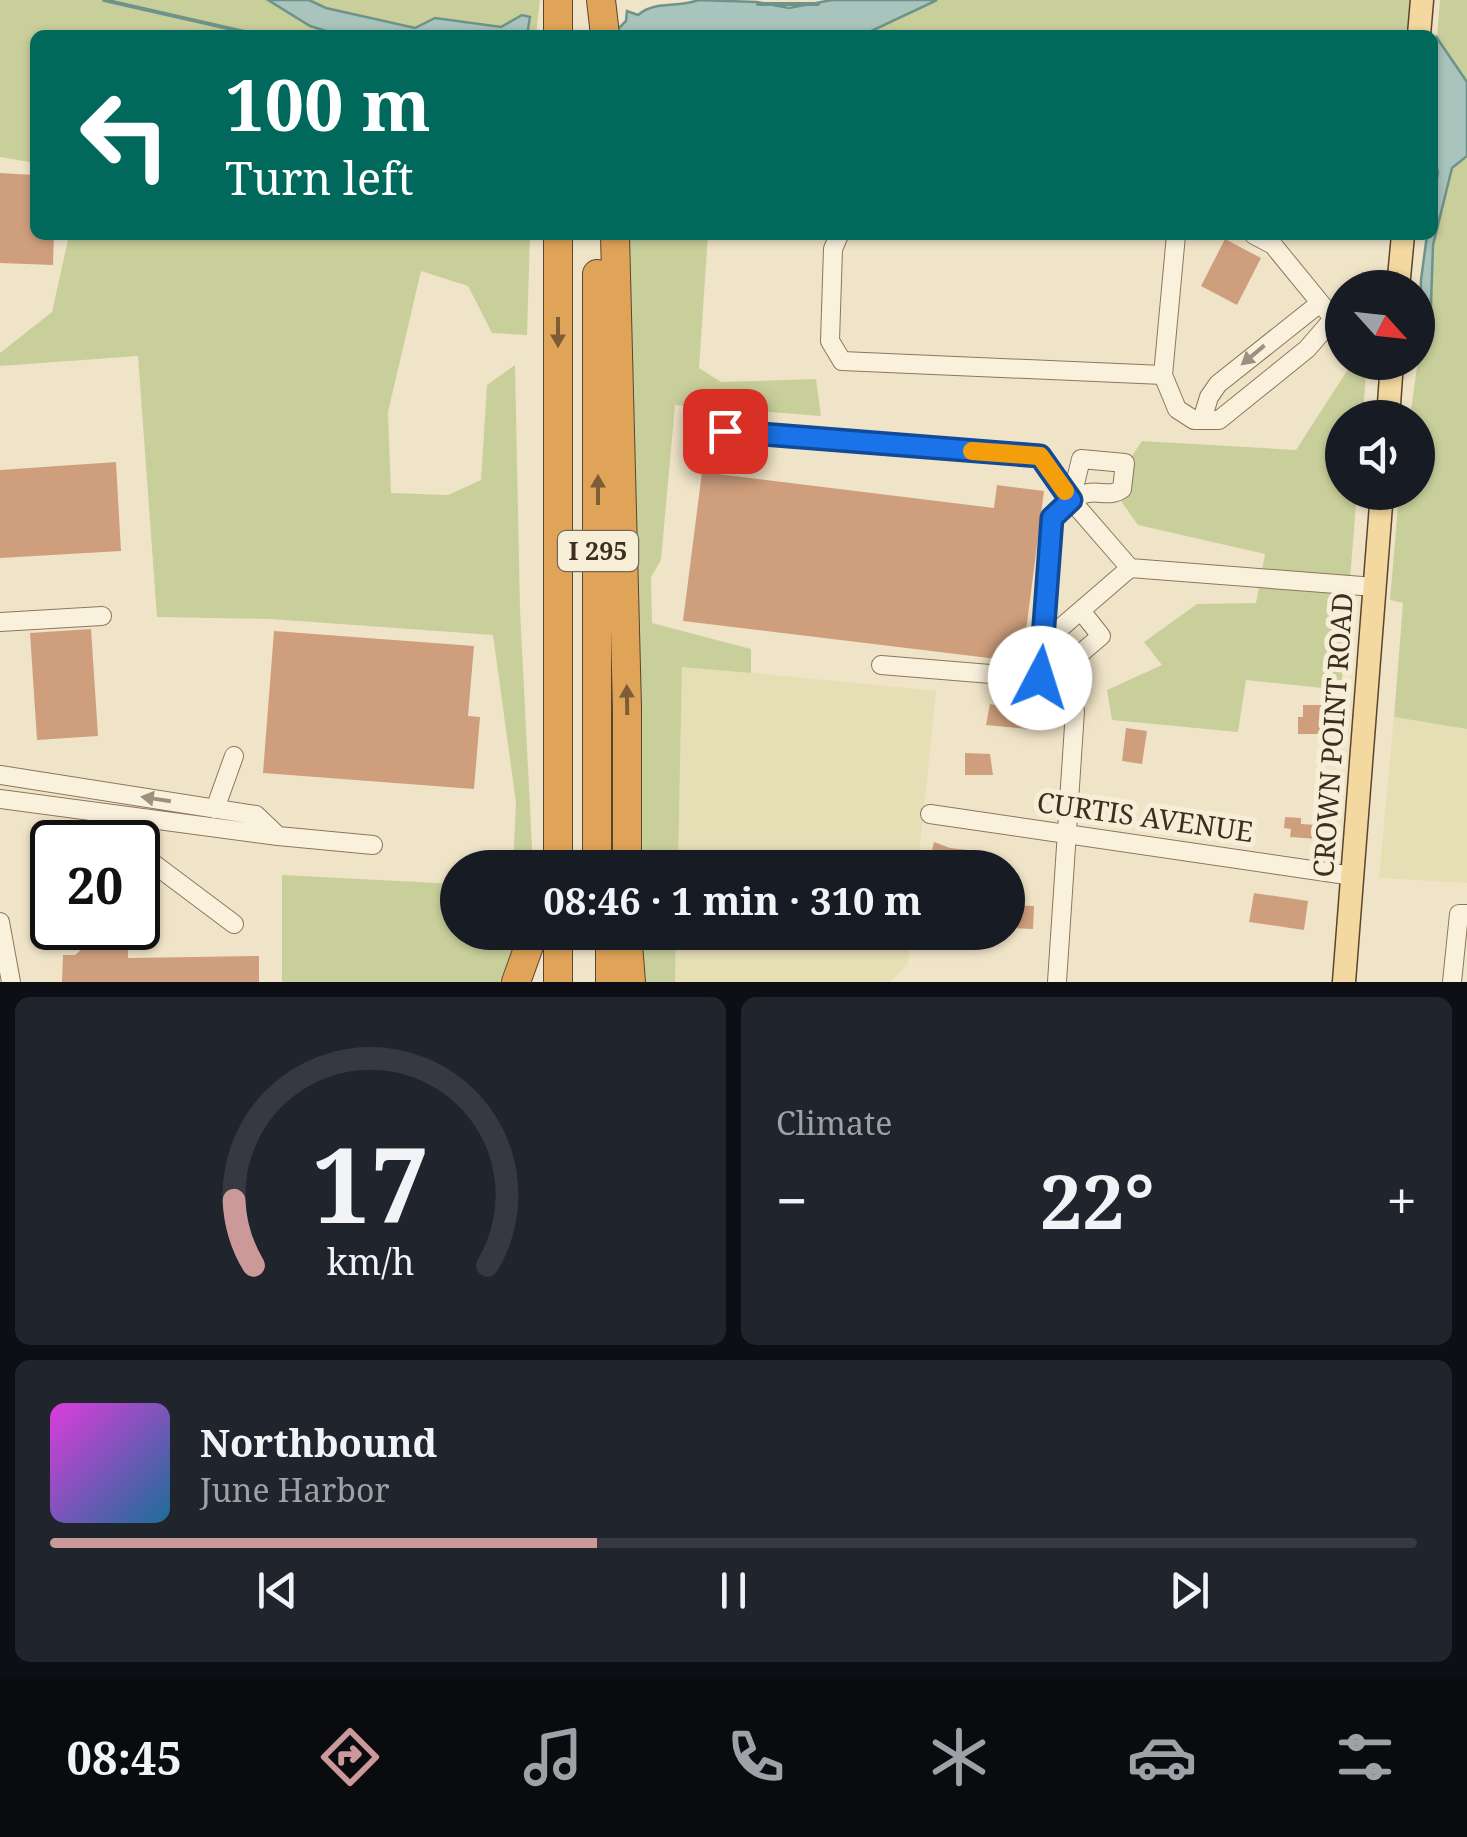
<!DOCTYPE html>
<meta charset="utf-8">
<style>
:root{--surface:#171b24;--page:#20242c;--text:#f1f3f6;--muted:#9ea1a6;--line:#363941;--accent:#cc999b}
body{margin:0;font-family:"Noto Serif",serif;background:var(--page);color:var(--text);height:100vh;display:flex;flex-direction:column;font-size:38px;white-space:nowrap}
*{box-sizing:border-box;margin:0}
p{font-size:32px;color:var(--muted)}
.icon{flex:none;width:55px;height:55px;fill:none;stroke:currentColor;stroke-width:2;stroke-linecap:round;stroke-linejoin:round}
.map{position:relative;height:982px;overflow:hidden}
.sheet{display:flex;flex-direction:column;gap:15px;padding:15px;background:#0d0f14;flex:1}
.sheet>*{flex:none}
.banner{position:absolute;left:30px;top:30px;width:1408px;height:210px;border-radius:15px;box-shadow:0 2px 8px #0004;background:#00695c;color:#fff;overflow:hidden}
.needle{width:65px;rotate:117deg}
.controls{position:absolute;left:1325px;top:270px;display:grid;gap:20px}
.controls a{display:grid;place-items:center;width:110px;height:110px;border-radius:50%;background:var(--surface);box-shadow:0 2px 8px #0004;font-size:50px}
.speed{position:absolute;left:30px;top:820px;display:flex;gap:20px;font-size:50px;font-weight:700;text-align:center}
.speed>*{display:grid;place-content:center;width:130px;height:130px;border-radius:50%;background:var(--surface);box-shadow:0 2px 8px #0004;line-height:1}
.speed .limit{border:5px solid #111;border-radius:15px;background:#fff;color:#111}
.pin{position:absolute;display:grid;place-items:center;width:85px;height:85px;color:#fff;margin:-42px;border-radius:20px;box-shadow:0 5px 15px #0006}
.me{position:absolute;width:110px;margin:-55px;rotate:5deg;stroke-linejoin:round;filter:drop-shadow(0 0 8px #0008)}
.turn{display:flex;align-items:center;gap:35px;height:210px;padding:0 30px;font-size:45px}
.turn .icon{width:130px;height:130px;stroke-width:2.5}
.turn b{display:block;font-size:70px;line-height:85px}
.big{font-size:75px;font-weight:700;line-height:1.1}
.sheet .card{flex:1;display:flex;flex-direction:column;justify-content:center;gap:15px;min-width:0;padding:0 35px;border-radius:15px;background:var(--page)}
.sheet .dial{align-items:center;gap:0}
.dial svg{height:260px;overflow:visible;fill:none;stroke:var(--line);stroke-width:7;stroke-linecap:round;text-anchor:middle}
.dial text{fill:var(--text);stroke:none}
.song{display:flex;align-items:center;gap:30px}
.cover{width:120px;height:120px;border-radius:15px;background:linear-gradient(135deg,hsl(300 70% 55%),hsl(200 70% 35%))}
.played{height:10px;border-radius:5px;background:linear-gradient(90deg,var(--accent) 40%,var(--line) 40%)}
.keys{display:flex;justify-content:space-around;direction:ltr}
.heat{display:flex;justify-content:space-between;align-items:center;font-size:55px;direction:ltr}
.sheet .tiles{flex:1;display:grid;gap:15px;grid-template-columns:1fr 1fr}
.card:last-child{grid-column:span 2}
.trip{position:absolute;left:440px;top:850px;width:585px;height:100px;border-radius:50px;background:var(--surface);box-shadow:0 2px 8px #0004;font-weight:700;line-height:100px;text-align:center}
.dock{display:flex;height:160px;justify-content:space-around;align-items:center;background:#090b0e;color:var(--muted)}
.dock .icon{width:70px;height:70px}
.dock .current{color:var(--accent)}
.dock b{font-size:45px;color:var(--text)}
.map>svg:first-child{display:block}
.farmland{fill:#e6deb5}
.green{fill:#c9cf9b}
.water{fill:#a9c4bc;stroke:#6f938a;stroke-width:2.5}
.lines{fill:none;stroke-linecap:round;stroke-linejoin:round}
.stream{stroke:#6f938a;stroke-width:4}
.building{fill:#cf9f7d}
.minor-casing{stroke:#8d765c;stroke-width:20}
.major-casing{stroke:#5b4430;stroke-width:25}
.highway-casing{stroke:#5b4430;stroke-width:30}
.minor{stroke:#faf1dc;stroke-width:18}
.major{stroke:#f3d9a0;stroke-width:22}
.highway{stroke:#e0a458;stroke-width:28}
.oneway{fill:#7e5d36}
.oneway2{fill:#9c907e}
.route-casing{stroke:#114b97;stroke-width:25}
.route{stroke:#1a73e8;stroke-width:18}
.slow{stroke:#f59e0b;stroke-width:18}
.labels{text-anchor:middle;stroke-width:10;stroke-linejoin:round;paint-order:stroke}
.shield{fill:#f7eed8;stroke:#756857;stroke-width:2.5}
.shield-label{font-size:25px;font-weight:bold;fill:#3d2e20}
.street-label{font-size:28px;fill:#3d2e20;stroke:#f7eed8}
</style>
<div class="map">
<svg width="1467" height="982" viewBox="0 0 1467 982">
<rect width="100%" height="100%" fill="#f0e4c8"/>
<path class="farmland" d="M682,666L936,691L918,867L678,868Z
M1394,717L1467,729V883L1379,878Z
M676,933H911L908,964L890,982H675Z"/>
<path class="green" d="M0,0H268L310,26L339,35H35V163L0,157Z
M309,0H540L536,35H527L529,18L501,27L435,18L415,28L326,8Z
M936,0H1411L1408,35H863Z
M1440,0H1467V82L1437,38Z
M1467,156V729L1394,717L1403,603L1390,600L1399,493L1418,492V418L1410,417L1419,353L1430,334L1433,245L1452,168Z
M69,235H530L527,335L492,333L468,286L421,271L388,412L391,493L448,495L481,480L487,385L515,365L520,609L533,867H513L516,803L493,635L271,619L157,617L138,356L0,366V353L52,312Z
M625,235H708L699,368L721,382L816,379L821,416L675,405L661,560L651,577L652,623L751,649V673L682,667L678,867H637Z
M1352,363L1366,369L1363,417L1342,418V492L1357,493L1341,690L1246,680L1238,732L1112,720L1107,690L1162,665L1144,642L1197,604L1256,603L1265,554L1138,525L1111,487L1142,441L1296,450Z
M282,875L457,884L458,932L518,933L500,982H282Z
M638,933H676L675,982H639Z"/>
<path class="water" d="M268,0H309L326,8L415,28L435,18L501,27L522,15L530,17L527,35H339L310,26Z
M698,0L757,2L789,8L832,0H937L863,35H579L618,29L626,21L627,11L638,15C655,0 680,8 698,0Z
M1437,38L1467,82V156L1452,168L1433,245L1430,335L1419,353L1421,280L1427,235H1432L1433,202L1438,172L1432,150Z"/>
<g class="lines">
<path class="stream" d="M104,0L258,35
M758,4H818"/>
</g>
<path class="building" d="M0,173L35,175V235H54L53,265L0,263Z
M1225,239L1261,258L1237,305L1201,286Z
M116,462L121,551L0,558V470Z
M702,472L994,508L997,485L1044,491L1022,662L683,621Z
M91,629L98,736L37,740L30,633Z
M274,631L474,646L468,716L480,717L474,789L263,773Z
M990,704L1019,710L1020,706L1031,708L1028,729L986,725Z
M1303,705H1322V734H1298V717H1303Z
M1126,728L1147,731L1142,764L1122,761Z
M965,753L990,754L993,775H965Z
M1285,817L1301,818V824L1318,825L1317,839L1290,837L1291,829L1284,828Z
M934,842L950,848L978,851L976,868L953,867V863L930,858Z
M1254,893L1308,901L1304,930L1249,922Z
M1008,905L1034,906L1033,929L1008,928Z
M85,935H128V958L259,956V982H62L63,955H75L85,946Z"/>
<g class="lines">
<g class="minor-casing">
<path id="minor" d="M839,235L833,249L830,341L842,361L1163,375
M1176,235L1163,375L1177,409L1194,420H1219L1307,349L1333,319H1342
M1254,235L1273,245L1327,311
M1202,420L1209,397L1218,384L1320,303
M725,431L1040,456L1071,500L1130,568
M1071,500L1081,459L1125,463L1122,489C1110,497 1102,491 1088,493C1073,496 1062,508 1052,519L1043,643L1130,568
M1130,568L1375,587
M0,622L102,616
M881,665L1040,678L1043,643
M1040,678L1054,676L1101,636L1082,612
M0,775L256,815L278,836
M0,799L278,836L373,845
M215,809L234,756
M930,814L1353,876
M138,864H154L234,924
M0,922L11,982
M1057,982L1075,711
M1452,982L1459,914H1467"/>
</g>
<g class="major-casing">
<path id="major" d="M1419,35L1422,0
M1398,288L1403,235
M1388,418L1392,362
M1344,982L1382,492"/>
</g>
<g class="highway-casing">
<path id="highway" d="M558,0V35
M601,0L605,35
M615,235L627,708V868
M558,868V235
M597,868V274
M558,932V982
M627,932L631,982
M610,934V982
M516,982L534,932"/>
</g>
<use href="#minor" class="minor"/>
<use href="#major" class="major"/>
<use href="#highway" class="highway"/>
</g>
<defs><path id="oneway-solid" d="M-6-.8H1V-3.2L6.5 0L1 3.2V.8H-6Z" transform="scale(2.5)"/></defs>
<g class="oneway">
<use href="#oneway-solid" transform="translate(558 332) rotate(90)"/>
<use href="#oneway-solid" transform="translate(598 490) rotate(-90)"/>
<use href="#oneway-solid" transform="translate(627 700) rotate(-91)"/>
</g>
<g class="oneway2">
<use href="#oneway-solid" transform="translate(1253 355) rotate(140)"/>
<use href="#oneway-solid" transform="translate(156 799) rotate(-171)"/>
</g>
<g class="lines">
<g class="route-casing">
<path id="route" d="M725,431L1040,456L1071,500L1052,518L1040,678"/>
</g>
<use href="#route" class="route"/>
<path class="slow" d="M972,451L1040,456L1065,491"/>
</g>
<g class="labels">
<rect class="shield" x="558" y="531" width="80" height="40" rx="8"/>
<g class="shield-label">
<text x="598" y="560">I 295</text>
</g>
<g class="street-label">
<text transform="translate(1333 735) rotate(-86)" y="10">CROWN POINT ROAD</text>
<text transform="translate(1145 817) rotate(8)" y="10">CURTIS AVENUE</text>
</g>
</g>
</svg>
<div class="controls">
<a><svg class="needle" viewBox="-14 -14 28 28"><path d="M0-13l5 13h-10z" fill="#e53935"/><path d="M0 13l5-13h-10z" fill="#9ea1a6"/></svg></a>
<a><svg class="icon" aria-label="sound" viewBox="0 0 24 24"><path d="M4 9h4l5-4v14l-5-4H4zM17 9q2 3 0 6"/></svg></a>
</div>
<div class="speed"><div class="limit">20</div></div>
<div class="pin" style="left:725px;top:431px;background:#d93025"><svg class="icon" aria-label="arrive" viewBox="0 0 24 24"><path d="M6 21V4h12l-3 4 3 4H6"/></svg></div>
<svg class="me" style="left:1040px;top:678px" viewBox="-20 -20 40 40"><circle r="19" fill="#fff"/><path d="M0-13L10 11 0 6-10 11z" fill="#1a73e8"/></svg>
<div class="trip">08:46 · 1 min · 310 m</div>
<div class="banner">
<div class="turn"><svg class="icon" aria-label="left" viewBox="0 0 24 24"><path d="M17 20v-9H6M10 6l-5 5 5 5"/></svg><div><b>100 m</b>Turn left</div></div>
</div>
</div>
<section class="sheet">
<div class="tiles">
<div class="card dial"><svg viewBox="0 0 100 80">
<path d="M14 69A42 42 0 1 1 86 69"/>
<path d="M14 69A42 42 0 0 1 8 49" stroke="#cc999b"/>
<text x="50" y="56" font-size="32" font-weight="700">17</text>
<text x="50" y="72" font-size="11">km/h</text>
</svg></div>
<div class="card"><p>Climate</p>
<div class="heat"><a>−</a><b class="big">22°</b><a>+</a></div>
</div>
<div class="card">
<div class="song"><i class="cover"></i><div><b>Northbound</b><p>June Harbor</p></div></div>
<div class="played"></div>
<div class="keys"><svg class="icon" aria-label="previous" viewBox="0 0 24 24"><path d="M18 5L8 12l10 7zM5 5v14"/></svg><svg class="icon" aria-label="pause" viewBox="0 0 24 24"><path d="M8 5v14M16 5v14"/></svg><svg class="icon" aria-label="next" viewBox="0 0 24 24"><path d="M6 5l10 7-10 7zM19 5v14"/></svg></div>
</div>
</div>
</section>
<nav class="dock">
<b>08:45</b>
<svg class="icon current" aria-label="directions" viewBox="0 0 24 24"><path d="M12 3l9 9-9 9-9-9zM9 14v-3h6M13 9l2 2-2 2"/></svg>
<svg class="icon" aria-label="music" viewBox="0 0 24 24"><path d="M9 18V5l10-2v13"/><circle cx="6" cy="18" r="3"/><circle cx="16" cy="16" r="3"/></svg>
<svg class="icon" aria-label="phone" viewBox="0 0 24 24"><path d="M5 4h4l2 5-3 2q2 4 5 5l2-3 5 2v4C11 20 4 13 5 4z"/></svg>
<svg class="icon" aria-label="climate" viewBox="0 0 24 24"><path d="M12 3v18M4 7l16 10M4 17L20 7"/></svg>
<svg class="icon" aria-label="car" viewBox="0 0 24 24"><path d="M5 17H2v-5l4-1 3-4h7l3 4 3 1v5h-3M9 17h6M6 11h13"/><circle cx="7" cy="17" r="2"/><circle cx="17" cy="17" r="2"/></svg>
<svg class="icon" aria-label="filters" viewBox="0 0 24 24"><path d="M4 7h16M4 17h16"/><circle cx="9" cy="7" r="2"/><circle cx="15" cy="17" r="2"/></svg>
</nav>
